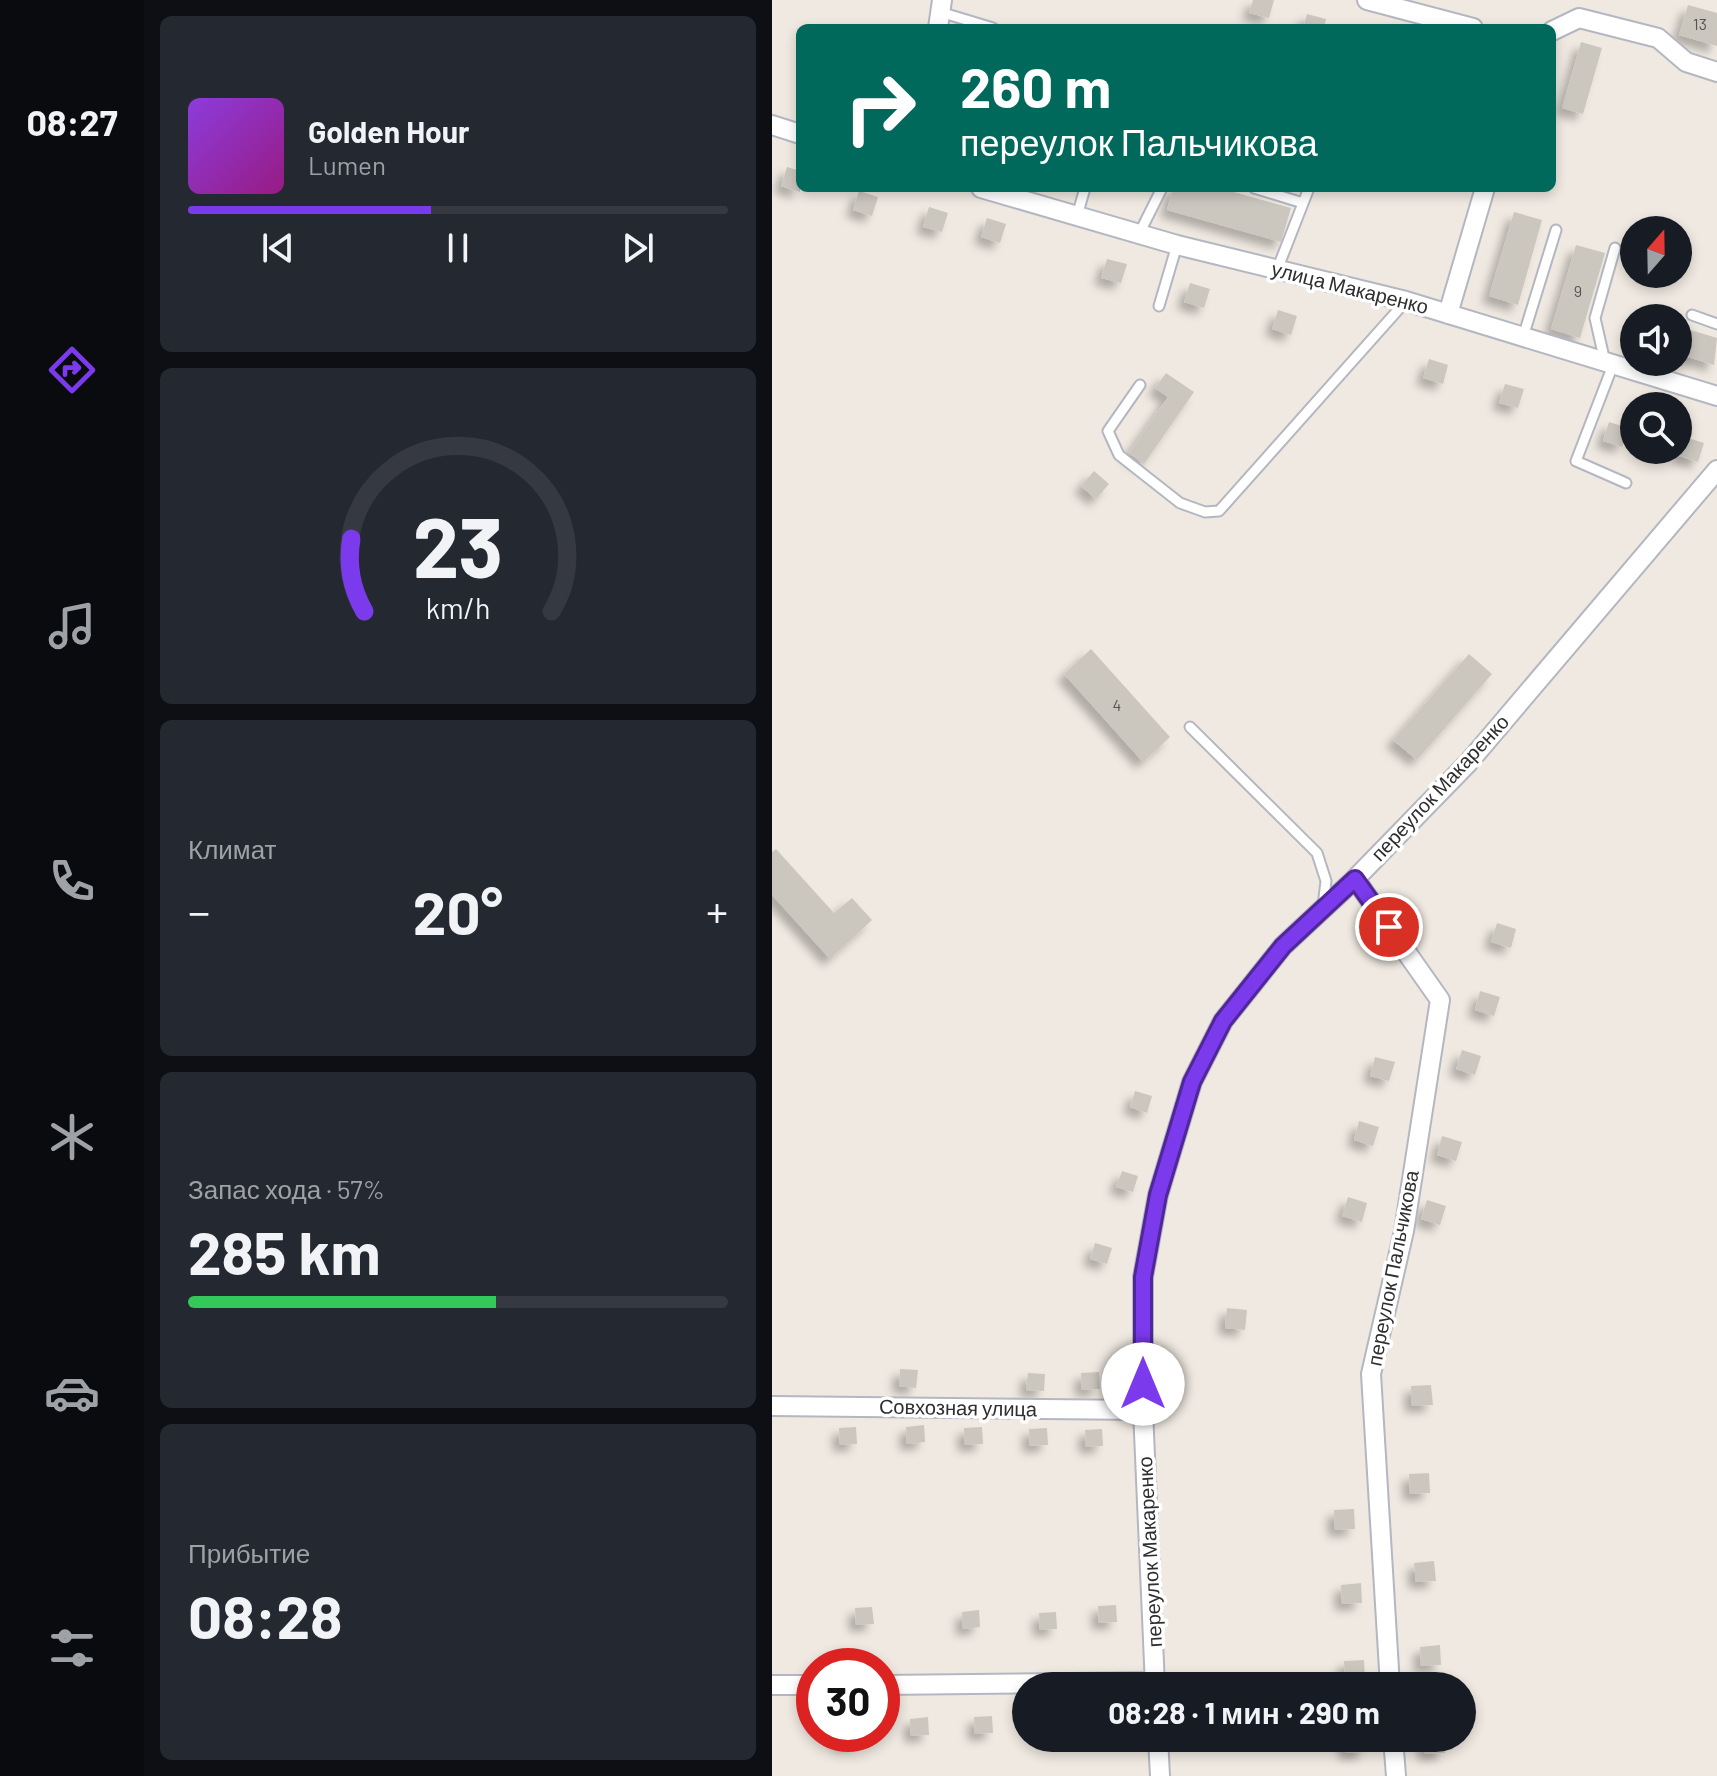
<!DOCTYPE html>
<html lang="ru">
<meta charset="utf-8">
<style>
:root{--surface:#171b24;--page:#242831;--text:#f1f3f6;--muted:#9ea1a6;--line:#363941;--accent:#7c3aed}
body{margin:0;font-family:Barlow,sans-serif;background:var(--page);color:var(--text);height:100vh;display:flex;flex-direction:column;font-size:30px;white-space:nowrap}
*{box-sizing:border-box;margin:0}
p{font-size:26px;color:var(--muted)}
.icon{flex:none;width:44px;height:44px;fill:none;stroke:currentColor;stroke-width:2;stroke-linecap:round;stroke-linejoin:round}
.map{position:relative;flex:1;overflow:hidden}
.side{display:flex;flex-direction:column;gap:16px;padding:16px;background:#0d0f14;width:628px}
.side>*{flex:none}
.guide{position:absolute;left:24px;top:24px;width:760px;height:168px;border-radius:12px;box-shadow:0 4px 12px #0003;background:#00695c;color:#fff;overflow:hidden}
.needle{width:52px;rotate:20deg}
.controls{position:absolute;left:848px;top:216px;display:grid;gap:16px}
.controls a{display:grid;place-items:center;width:72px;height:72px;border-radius:50%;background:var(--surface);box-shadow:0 4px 12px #0003;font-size:40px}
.speed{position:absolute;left:24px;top:1648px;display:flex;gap:16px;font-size:40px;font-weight:700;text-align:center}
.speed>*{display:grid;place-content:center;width:104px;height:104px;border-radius:50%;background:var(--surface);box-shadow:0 4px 12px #0003;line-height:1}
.speed .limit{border:12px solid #d22;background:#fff;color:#111}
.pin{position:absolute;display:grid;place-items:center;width:68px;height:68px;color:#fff;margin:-34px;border:4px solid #fff;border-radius:50%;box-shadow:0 2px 8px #0007}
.me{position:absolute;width:88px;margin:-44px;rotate:0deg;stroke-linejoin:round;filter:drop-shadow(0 0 6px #0008)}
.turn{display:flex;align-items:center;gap:28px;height:168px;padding:0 32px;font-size:36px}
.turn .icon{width:104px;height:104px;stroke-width:2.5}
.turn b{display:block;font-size:56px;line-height:68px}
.big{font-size:60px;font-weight:700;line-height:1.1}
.side .tile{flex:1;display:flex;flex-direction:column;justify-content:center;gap:12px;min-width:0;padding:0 28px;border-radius:12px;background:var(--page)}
.side .dial{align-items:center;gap:0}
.dial svg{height:208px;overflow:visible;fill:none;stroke:var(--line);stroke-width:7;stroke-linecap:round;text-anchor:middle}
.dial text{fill:var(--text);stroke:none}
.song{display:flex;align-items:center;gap:24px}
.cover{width:96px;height:96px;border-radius:12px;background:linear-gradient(135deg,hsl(270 70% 55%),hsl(310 70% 35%))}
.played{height:8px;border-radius:4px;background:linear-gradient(90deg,var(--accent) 45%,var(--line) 45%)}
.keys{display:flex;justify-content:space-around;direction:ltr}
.heat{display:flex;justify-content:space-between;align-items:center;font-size:44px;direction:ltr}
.charge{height:12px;border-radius:6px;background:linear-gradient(90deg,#34c759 57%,var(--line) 0)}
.trip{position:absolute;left:240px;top:1672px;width:464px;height:80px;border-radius:40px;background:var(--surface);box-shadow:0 4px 12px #0003;font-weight:700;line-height:80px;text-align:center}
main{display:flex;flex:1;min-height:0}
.menu{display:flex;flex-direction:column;width:144px;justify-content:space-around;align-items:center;background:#090b0e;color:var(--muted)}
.menu .icon{width:56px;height:56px}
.menu .on{color:var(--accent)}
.menu b{font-size:36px;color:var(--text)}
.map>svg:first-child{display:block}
.building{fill:#cbc7bf;filter:url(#shadow)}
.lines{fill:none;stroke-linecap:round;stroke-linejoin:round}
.service-casing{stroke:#b4b7c1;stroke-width:13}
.minor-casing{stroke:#b4b7c1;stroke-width:22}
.service{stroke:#fff;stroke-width:9}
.minor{stroke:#fff;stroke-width:18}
.route-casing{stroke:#51269a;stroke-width:20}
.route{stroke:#7c3aed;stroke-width:14}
.labels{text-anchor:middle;stroke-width:7;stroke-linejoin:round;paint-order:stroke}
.number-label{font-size:16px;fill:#555452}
.street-label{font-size:20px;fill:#2e2e2e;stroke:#fff}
</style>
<main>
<nav class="menu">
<b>08:27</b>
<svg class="icon on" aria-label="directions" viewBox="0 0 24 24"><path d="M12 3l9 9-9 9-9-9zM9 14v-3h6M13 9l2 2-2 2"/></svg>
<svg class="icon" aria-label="music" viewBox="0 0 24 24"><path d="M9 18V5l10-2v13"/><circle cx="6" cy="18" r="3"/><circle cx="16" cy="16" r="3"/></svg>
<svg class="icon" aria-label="phone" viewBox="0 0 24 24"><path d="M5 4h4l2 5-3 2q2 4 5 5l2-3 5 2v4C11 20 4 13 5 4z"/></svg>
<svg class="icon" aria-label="climate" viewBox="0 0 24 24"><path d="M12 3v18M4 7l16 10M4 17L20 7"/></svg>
<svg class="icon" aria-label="car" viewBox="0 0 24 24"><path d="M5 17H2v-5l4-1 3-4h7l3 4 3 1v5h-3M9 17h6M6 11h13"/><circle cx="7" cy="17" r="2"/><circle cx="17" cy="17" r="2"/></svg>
<svg class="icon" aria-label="filters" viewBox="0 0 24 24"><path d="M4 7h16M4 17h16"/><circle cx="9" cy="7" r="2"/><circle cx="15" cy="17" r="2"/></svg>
</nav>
<section class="side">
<div class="tile">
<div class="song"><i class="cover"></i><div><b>Golden Hour</b><p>Lumen</p></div></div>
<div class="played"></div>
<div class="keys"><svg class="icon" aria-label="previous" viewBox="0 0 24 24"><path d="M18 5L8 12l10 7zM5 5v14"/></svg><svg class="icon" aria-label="pause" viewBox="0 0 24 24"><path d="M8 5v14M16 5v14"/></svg><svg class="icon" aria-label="next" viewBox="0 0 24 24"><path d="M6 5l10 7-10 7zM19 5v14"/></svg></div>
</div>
<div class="tile dial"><svg viewBox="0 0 100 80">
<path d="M14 69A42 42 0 1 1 86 69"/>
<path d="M14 69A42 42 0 0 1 9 41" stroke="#7c3aed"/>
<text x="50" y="56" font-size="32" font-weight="700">23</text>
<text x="50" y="72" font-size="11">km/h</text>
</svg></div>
<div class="tile"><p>Климат</p>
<div class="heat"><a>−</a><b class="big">20°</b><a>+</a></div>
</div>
<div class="tile"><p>Запас хода · 57%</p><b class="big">285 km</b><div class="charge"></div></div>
<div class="tile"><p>Прибытие</p><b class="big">08:28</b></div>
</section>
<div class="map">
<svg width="945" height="1776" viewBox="0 0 945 1776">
<defs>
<filter id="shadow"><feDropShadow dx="-7" dy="7" stdDeviation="4" flood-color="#0004"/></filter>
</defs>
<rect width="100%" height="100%" fill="#efe9e1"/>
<path class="building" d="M481,0H502L497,18L477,13Z
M916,5L945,13V46L907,35Z
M535,14L554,19L552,28H531Z
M809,42L830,48L811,114L790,108Z
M15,167L28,171V192L9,186Z
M401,188H447L519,208L509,242L395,210Z
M87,191L106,197L100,216L81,210Z
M157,207L176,213L170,232L151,227Z
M742,212L770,220L746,305L717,296Z
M215,218L234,224L228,243L209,237Z
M804,245L833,253L808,338L779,329Z
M335,259L355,264L349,283L329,278Z
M418,283L438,289L432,308L412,302Z
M506,310L525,316L519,335L500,329Z
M912,328L945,338L942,365L906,354Z
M657,359L676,365L671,384L651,378Z
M394,373L422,392L372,464L357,453L396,397L383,388Z
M733,384L752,389L746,408L727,403Z
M837,422L856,428L850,447L831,441Z
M913,437L932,443L926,462L907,456Z
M322,471L337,484L324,499L309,486Z
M319,649L398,737L371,762L292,674Z
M697,654L720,674L645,760L621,740Z
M4,849L62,913L80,898L100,920L58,959L0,895V852Z
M725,923L744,929L739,948L719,942Z
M708,991L728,997L722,1016L703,1010Z
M690,1050L709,1056L703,1075L684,1069Z
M603,1057L623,1062L617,1081L598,1076Z
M363,1091L380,1096L375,1113L358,1107Z
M587,1121L607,1127L601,1146L582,1140Z
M670,1136L690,1142L684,1161L665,1155Z
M350,1171L366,1176L361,1192L344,1187Z
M576,1197L595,1203L590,1222L570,1216Z
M655,1200L674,1206L668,1225L649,1219Z
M323,1243L340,1248L335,1264L318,1259Z
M455,1308L475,1310L473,1330L453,1328Z
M128,1369L146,1370L144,1388L127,1386Z
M327,1372L328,1389L310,1390L309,1373Z
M256,1373L273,1374L272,1391L254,1390Z
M659,1385L661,1405L640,1406L639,1386Z
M152,1425L153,1442L135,1444L134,1427Z
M84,1427L85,1444L68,1445L67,1428Z
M210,1427L211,1444L193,1445L192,1428Z
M275,1428L276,1445L258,1446L257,1429Z
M330,1429L331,1446L314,1447L313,1430Z
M657,1473L658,1493L638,1494L637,1474Z
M582,1509L583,1529L563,1530L562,1510Z
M662,1561L664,1581L644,1582L642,1563Z
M589,1583L590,1603L570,1604L569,1585Z
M344,1605L345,1622L327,1623L326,1606Z
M100,1607L102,1624L84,1625L83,1608Z
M207,1610L208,1627L191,1629L190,1612Z
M284,1612L285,1629L268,1630L267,1613Z
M668,1645L669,1665L649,1666L648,1647Z
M592,1660L593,1680L573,1681L572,1661Z
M220,1716L221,1733L203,1734L202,1717Z
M156,1717L157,1735L139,1736L138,1719Z
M69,1734H86L87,1742L69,1744Z
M573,1738H593L594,1752L574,1753Z
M652,1738H672L673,1753L653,1754Z"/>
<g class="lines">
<g class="service-casing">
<path id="service" d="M168,12L221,28
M482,188L531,203
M305,216L313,188
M367,234L390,188
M505,270L537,188
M387,306L405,245
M920,315L945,324
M751,337L784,230
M833,362L823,318L843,248
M841,365L804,461L854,483
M368,385L336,431L347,455L408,503L433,512L447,511L634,301
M418,727L545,853L554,881L551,906"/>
</g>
<g class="minor-casing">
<path id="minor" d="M595,0L701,28
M166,28L170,0
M780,31L807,18L886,38L914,62L945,72
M0,125L28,134
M209,188L405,245L634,301L945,396
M676,314L713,188
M583,879L668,1000L632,1231L599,1374L618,1686
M0,1406L371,1410
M0,1685H42
M110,1685L383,1682
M383,1686L371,1410V1277L386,1195L420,1082L451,1021L511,946L583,879L696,763L945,470
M386,1738L388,1776
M621,1738L624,1776"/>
</g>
<use href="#service" class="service"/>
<use href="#minor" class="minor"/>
</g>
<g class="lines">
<g class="route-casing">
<path id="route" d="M371,1384V1277L386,1195L420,1082L451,1021L511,946L583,879L617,927"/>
</g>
<use href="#route" class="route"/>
</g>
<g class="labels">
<g class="number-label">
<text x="928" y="30">13</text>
<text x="806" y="297">9</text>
<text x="345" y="711">4</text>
</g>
<g class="street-label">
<text transform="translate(578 288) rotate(14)" y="7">улица Макаренко</text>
<text transform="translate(668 788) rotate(-47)" y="7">переулок Макаренко</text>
<text transform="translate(621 1268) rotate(-79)" y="7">переулок Пальчикова</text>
<text transform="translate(186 1408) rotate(1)" y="7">Совхозная улица</text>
<text transform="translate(378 1552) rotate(-93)" y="7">переулок Макаренко</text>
</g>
</g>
</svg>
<div class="controls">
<a><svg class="needle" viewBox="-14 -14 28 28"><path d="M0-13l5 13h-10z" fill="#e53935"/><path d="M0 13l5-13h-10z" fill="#9ea1a6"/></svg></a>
<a><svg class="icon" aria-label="sound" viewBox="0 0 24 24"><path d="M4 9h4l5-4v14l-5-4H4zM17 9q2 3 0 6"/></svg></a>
<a><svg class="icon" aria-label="search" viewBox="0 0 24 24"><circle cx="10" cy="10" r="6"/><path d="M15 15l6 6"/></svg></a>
</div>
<div class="speed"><div class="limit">30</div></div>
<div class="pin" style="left:617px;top:927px;background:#d93025"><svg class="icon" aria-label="arrive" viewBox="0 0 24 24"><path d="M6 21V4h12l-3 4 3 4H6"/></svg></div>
<svg class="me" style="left:371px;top:1384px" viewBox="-20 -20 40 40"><circle r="19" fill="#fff"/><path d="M0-13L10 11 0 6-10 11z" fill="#7c3aed"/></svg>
<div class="trip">08:28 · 1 мин · 290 m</div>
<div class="guide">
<div class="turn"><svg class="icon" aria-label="right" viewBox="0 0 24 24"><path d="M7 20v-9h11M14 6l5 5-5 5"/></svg><div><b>260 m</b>переулок Пальчикова</div></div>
</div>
</div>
</main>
